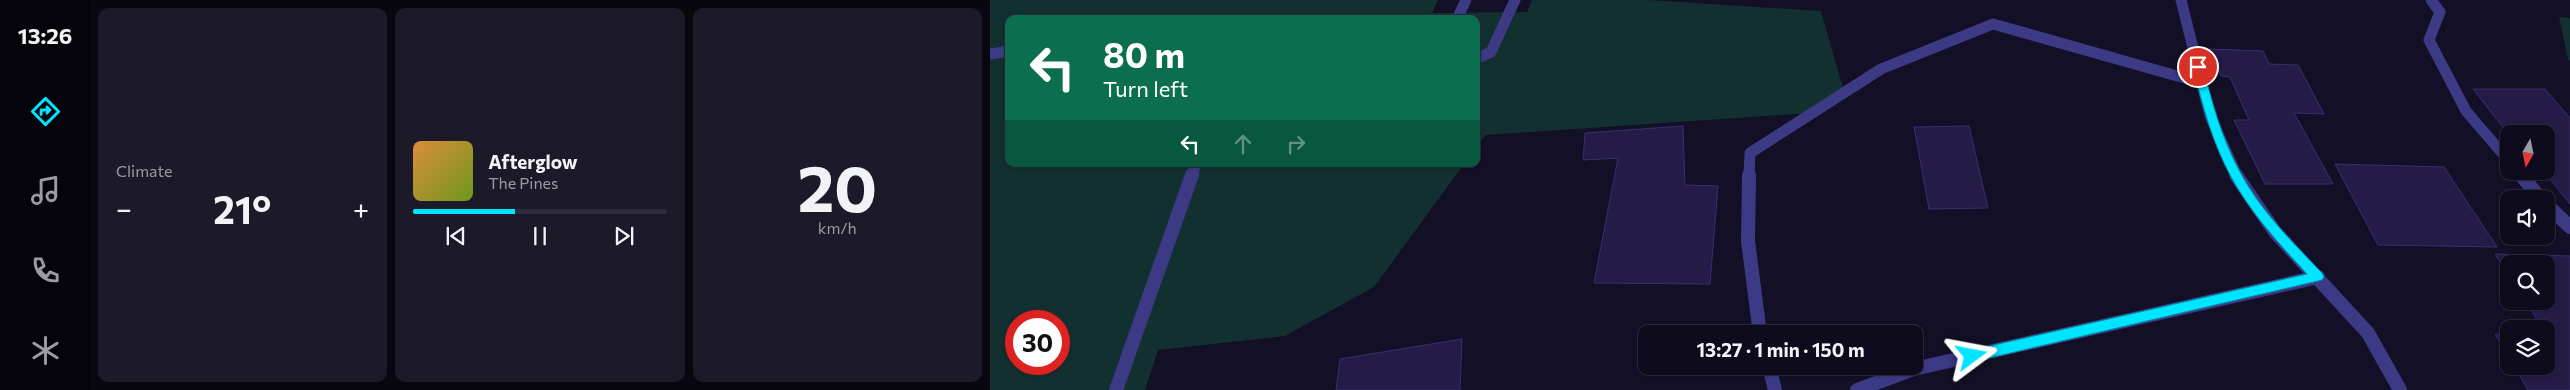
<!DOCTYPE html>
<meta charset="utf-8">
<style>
:root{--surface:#0e0b1c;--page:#1c1929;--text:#f1f3f6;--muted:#9b9ba3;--line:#2e2b3b;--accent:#00e5ff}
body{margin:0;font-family:Commissioner,sans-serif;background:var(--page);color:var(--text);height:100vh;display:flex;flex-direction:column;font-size:19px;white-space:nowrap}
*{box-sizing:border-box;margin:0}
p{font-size:16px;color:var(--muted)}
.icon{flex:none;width:28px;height:28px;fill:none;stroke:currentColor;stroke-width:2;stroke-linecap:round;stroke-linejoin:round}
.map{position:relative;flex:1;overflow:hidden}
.details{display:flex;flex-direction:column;gap:8px;padding:8px;background:#08060f;width:900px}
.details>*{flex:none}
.guide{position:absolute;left:15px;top:15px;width:475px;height:152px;border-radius:10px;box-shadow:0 1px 4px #0004,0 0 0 1px var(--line);background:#0b6e4f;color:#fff;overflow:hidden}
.needle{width:32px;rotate:189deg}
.tools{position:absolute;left:1510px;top:125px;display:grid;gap:10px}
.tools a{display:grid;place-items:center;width:55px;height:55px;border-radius:10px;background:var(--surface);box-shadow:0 1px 4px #0004,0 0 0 1px var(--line);font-size:25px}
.speed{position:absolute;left:15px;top:310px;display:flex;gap:10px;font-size:25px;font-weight:700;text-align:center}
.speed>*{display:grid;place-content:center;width:65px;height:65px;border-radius:50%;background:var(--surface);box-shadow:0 1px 4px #0004,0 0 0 1px var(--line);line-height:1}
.speed .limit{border:8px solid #d22;background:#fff;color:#111}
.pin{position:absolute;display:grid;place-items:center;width:42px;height:42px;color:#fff;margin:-21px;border:2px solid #fff;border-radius:50%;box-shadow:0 1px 5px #0007}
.me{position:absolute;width:55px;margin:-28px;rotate:77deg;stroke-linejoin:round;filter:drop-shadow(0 0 4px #0008)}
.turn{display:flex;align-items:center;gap:18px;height:105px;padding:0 15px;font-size:22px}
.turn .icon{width:65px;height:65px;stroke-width:2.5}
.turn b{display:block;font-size:35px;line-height:42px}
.lanes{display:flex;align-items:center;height:48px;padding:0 15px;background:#0003;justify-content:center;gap:25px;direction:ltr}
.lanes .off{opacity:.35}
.big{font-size:38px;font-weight:700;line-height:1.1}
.details .tile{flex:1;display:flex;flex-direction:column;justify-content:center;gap:8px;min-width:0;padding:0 18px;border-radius:10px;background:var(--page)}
.details .dial{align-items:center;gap:0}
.dial b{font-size:65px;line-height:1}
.song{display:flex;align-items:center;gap:15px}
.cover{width:60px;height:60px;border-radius:8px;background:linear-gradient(135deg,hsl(30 70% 55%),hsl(80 70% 35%))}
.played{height:5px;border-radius:2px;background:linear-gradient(90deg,var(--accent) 40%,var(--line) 40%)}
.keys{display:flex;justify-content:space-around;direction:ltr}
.heat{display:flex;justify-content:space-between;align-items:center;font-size:28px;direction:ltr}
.details .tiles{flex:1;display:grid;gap:8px;grid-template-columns:repeat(3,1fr)}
.trip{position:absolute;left:648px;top:325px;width:285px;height:50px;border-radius:10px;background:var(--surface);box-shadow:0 1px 4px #0004,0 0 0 1px var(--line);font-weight:700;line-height:50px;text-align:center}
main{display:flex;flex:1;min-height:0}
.tab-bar{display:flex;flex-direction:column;width:90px;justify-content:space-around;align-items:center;background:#06040b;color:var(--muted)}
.tab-bar .icon{width:35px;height:35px}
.tab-bar .selected{color:var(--accent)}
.tab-bar b{font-size:22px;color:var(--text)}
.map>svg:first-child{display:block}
.green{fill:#12302f;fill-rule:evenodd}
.building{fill:#241b47;stroke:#3b2d73}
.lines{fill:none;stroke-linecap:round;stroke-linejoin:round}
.minor-far1{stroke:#3d3a85;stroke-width:11}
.minor{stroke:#3d3a85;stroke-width:14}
.route{fill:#00e5ff;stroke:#0095a6}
</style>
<main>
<nav class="tab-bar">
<b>13:26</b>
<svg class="icon selected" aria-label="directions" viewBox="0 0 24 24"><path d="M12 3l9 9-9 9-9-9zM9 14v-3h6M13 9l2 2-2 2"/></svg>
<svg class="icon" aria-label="music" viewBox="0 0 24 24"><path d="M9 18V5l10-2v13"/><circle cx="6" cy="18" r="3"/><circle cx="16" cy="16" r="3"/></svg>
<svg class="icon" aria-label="phone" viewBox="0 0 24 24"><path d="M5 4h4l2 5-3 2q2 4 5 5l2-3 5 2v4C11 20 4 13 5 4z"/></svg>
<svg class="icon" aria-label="climate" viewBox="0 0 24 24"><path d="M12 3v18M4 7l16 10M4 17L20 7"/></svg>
</nav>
<section class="details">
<div class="tiles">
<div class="tile"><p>Climate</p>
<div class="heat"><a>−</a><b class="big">21°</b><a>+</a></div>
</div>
<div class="tile">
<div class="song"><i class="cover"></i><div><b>Afterglow</b><p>The Pines</p></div></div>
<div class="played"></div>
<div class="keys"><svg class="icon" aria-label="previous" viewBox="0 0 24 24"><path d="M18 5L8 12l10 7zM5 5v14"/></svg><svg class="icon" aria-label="pause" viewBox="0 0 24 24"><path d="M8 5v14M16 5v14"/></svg><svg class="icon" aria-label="next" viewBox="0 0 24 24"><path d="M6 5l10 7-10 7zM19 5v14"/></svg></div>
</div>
<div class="tile dial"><b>20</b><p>km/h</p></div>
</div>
</section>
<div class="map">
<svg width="1580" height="390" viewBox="0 0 1580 390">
<rect width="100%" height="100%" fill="#130f26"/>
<path class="green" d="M0,0H448L442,13L537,12L542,0H659L831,11L855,95L834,112L496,135L486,147V19H19V164H474L384,287L295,336L168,350L155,390H0ZM26,321H69V364H26Z
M1569,17L1580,18V61L1578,59Z"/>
<path class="building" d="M1219,49L1273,51L1279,64L1308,65L1334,114L1304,113L1343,184H1275L1244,120H1259L1240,77L1231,76Z
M1483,89H1555L1580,118V204L1561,180L1552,179L1547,171H1556V134L1519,135Z
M693,126L695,185L728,186L720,284L604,283L628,158L593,160L595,133Z
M979,126L998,208L939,209L924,127Z
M1345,164L1454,167L1507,247L1388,245Z
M1505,254L1580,256V390H1538L1524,366H1556V329H1553L1535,301H1556V264H1519V276Z
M1505,334L1519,335V357Z
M472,339L470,390H346L350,359Z"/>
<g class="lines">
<path class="minor-far1" d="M1191,0L1220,116L1247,176
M1441,0L1450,12L1439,40L1476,111L1519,161
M467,19L476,0
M0,54L19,51
M486,59L501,52L525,0
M1527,171L1532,176
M202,176L206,164
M759,176L760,153L891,69L1003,24L1212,83"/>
<path class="minor" d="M759,175L758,241L770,334
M1246,175L1285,232L1378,333L1410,390
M1531,175L1551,199
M1556,204L1580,227
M779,366L785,390
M126,390L202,175
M867,390L924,369L1328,277"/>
</g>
<path class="route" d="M1208,63L1213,67C1222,103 1232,139 1250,172C1270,210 1302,242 1332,273L1334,277L1332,280L982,362L977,360L975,356L977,352L982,350L1317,274C1289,244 1260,212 1240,175C1222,141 1212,104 1203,67Z"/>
</svg>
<div class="tools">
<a><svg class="needle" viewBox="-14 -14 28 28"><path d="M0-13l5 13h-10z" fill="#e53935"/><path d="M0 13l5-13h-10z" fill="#9b9ba3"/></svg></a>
<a><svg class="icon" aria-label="sound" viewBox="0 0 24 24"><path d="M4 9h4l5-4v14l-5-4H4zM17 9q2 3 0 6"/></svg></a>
<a><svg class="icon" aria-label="search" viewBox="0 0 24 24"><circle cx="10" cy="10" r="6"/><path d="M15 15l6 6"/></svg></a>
<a><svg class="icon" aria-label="layers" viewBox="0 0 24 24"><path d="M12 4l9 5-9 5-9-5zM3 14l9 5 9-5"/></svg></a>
</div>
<div class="speed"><div class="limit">30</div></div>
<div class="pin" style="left:1208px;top:67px;background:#d93025"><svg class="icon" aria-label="arrive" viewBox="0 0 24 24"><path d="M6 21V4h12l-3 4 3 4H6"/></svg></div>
<svg class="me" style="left:982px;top:356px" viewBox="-20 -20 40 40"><path d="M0-17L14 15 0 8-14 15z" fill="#00e5ff" stroke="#fff" stroke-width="4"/></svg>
<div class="trip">13:27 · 1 min · 150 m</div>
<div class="guide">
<div class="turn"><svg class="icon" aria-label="left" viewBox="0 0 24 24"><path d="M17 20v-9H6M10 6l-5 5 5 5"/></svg><div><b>80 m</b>Turn left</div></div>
<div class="lanes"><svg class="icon" aria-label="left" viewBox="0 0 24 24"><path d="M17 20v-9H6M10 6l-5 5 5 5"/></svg><svg class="icon off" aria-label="ahead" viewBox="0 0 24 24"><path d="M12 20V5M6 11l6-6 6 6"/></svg><svg class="icon off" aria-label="right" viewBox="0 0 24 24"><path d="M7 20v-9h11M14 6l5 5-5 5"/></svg></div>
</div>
</div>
</main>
